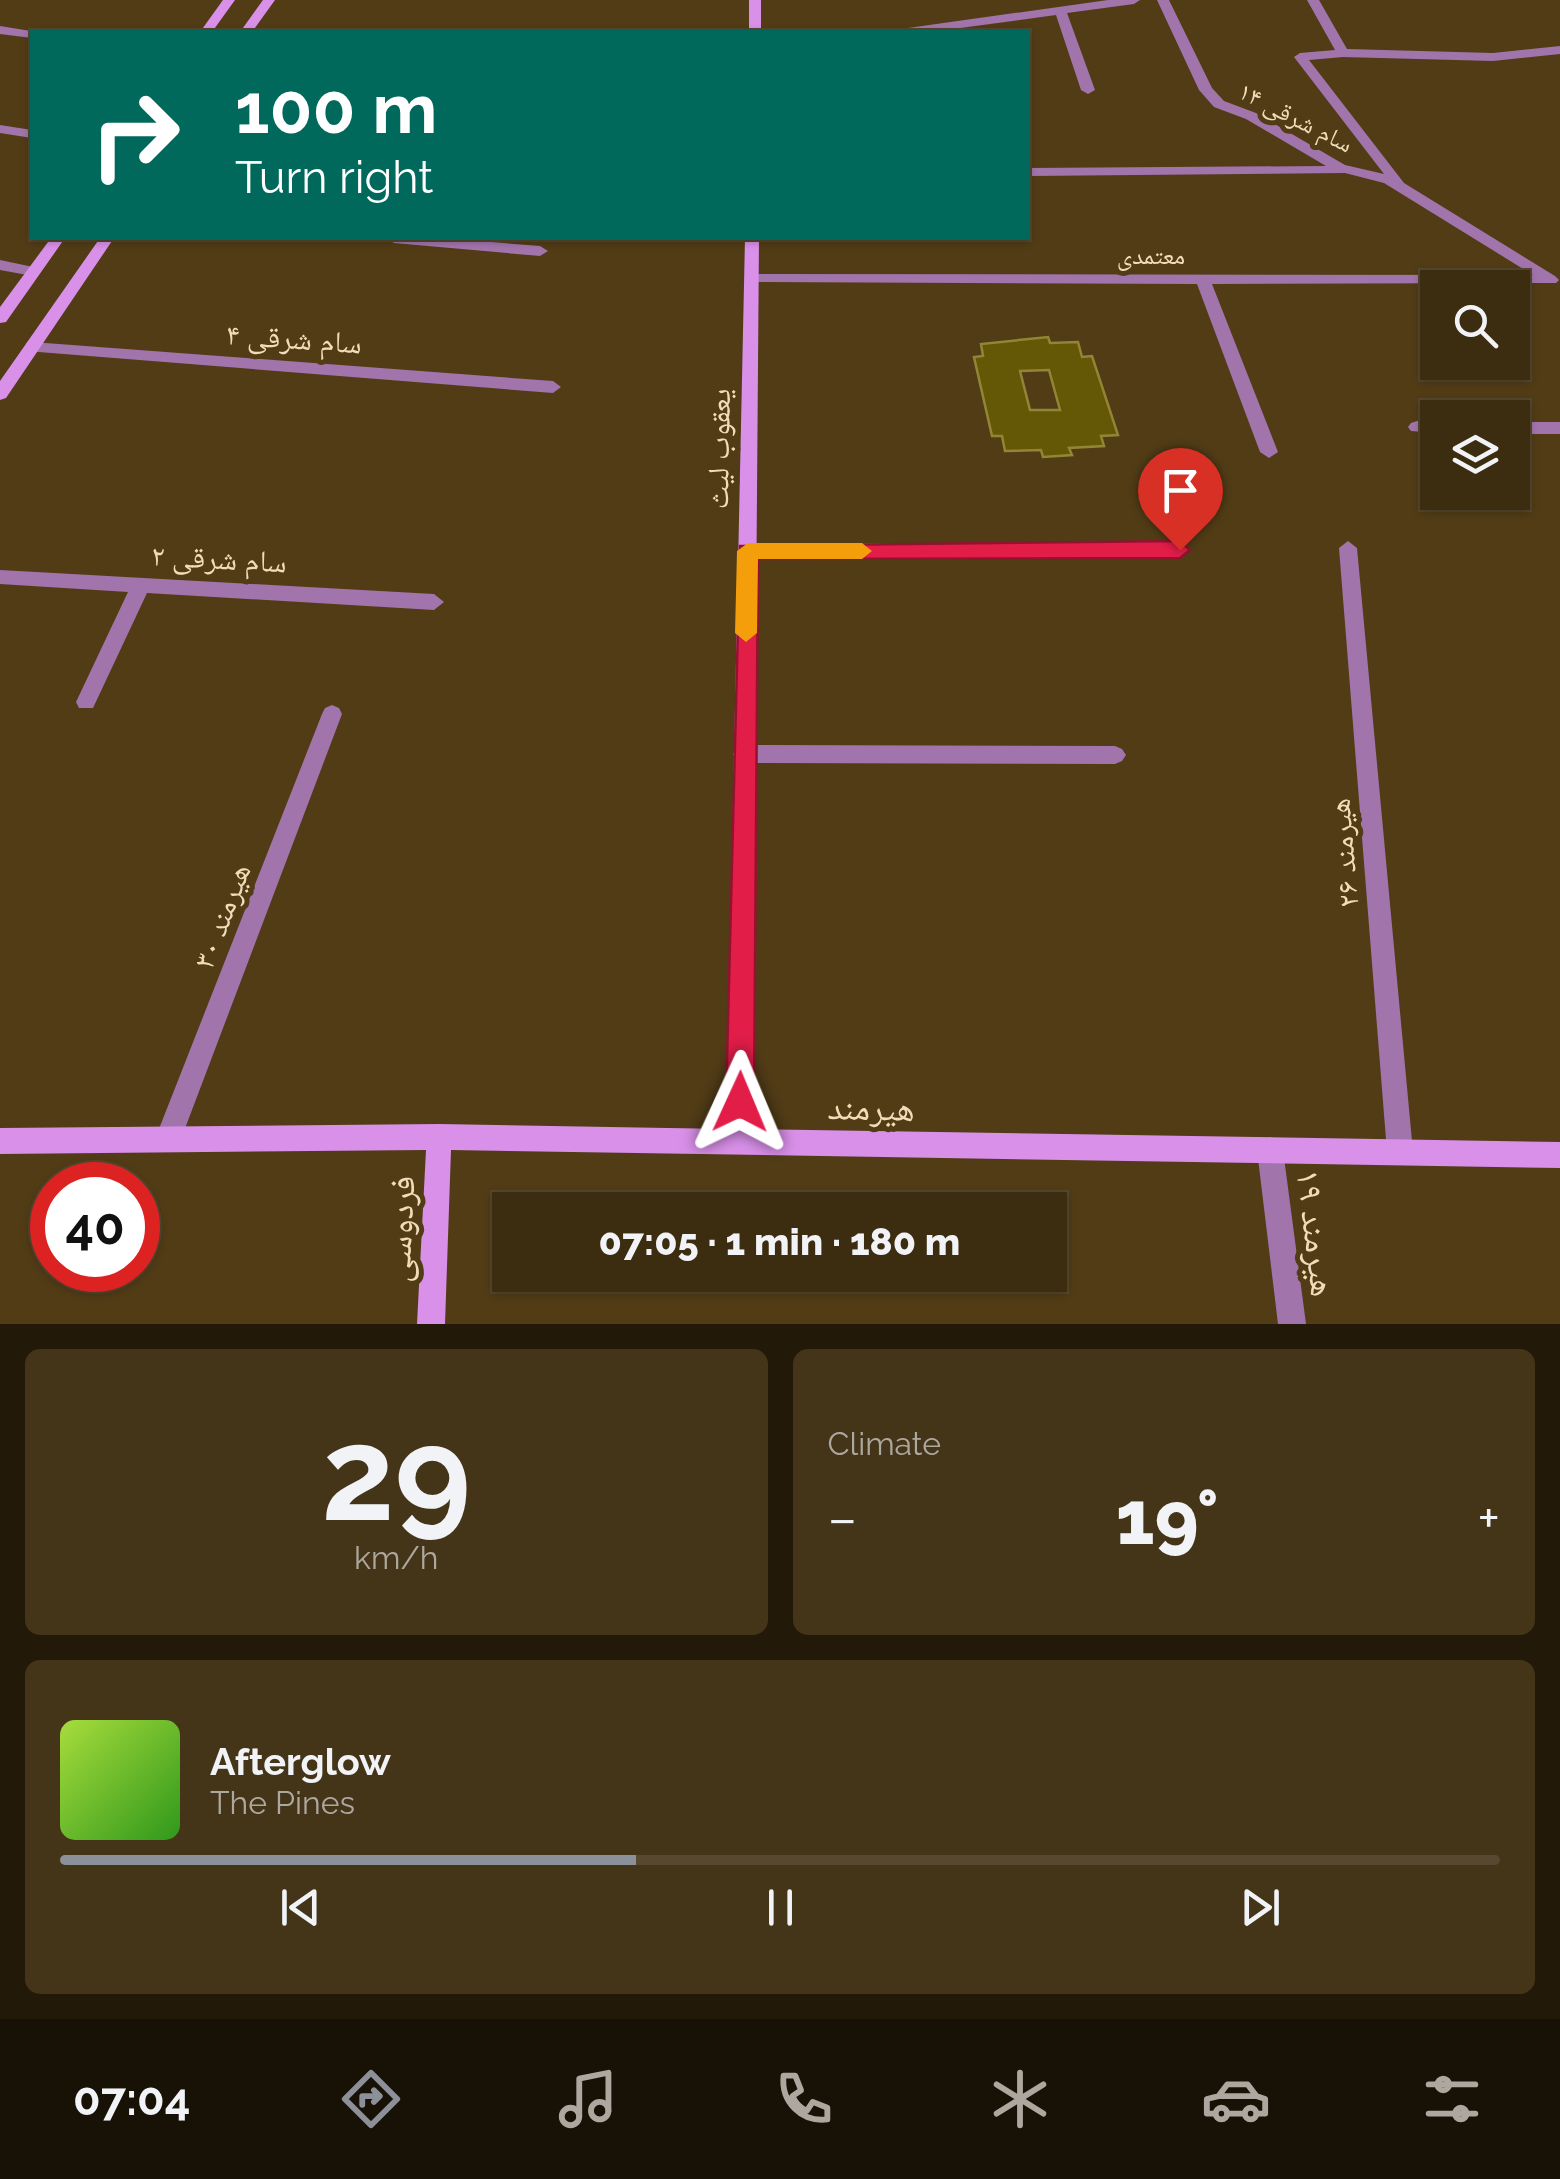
<!DOCTYPE html>
<meta charset="utf-8">
<style>
:root{--surface:#3d2d10;--page:#443519;--text:#f1f3f6;--muted:#ada89f;--line:#564930;--accent:#8c9099}
body{margin:0;font-family:Raleway,"Noto Naskh Arabic",sans-serif;background:var(--page);color:var(--text);height:100vh;display:flex;flex-direction:column;font-size:38px;white-space:nowrap}
*{box-sizing:border-box;margin:0}
p{font-size:32px;color:var(--muted)}
.icon{flex:none;width:55px;height:55px;fill:none;stroke:currentColor;stroke-width:2;stroke-linecap:round;stroke-linejoin:round}
.map{position:relative;height:1324px;overflow:hidden}
.sheet{display:flex;flex-direction:column;gap:25px;padding:25px;background:#221909;flex:1}
.sheet>*{flex:none}
.top-card{position:absolute;left:30px;top:30px;width:1000px;height:210px;border-radius:0px;box-shadow:0 2px 8px #0004,0 0 0 2px var(--line);background:#00695c;color:#fff;overflow:hidden}
.fabs{position:absolute;left:1420px;top:270px;display:grid;gap:20px}
.fabs a{display:grid;place-items:center;width:110px;height:110px;border-radius:0px;background:var(--surface);box-shadow:0 2px 8px #0004,0 0 0 2px var(--line);font-size:50px}
.speed{position:absolute;left:30px;top:1162px;display:flex;gap:20px;font-size:50px;font-weight:700;text-align:center}
.speed>*{display:grid;place-content:center;width:130px;height:130px;border-radius:50%;background:var(--surface);box-shadow:0 2px 8px #0004,0 0 0 2px var(--line);line-height:1}
.speed .limit{border:15px solid #d22;background:#fff;color:#111}
.pin{position:absolute;display:grid;place-items:center;width:85px;height:85px;color:#fff;margin:-102px -42px;border-radius:50% 50% 50% 0;rotate:-45deg;box-shadow:0 0 10px #0007}
.pin .icon{rotate:45deg}
.me{position:absolute;width:110px;margin:-55px;rotate:1deg;stroke-linejoin:round;filter:drop-shadow(0 0 8px #0008)}
.turn{display:flex;align-items:center;gap:35px;height:210px;padding:0 40px;font-size:45px}
.turn .icon{width:130px;height:130px;stroke-width:2.5}
.turn b{display:block;font-size:70px;line-height:85px}
.big{font-size:75px;font-weight:800;line-height:1.1}
.sheet .card{flex:1;display:flex;flex-direction:column;justify-content:center;gap:15px;min-width:0;padding:0 35px;border-radius:15px;background:var(--page)}
.sheet .dial{align-items:center;gap:0}
.dial b{font-size:130px;line-height:1}
.song{display:flex;align-items:center;gap:30px}
.cover{width:120px;height:120px;border-radius:15px;background:linear-gradient(135deg,hsl(80 70% 55%),hsl(110 70% 35%))}
.played{height:10px;border-radius:5px;background:linear-gradient(90deg,var(--accent) 40%,var(--line) 40%)}
.keys{display:flex;justify-content:space-around;direction:ltr}
.heat{display:flex;justify-content:space-between;align-items:center;font-size:55px;direction:ltr}
.sheet .tiles{flex:1;display:grid;gap:25px;grid-template-columns:1fr 1fr}
.card:last-child{grid-column:span 2}
.trip{position:absolute;left:492px;top:1192px;width:575px;height:100px;border-radius:0px;background:var(--surface);box-shadow:0 2px 8px #0004,0 0 0 2px var(--line);font-weight:800;line-height:100px;text-align:center}
.dock{display:flex;height:160px;justify-content:space-around;align-items:center;background:#181206;color:var(--muted)}
.dock .icon{width:70px;height:70px}
.dock .active{color:var(--accent)}
.dock b{font-size:45px;color:var(--text)}
.map>svg:first-child{display:block}
.building{fill:#645806;stroke:#928636;stroke-width:2.5;fill-rule:evenodd}
.lines{fill:none;stroke-linecap:round;stroke-linejoin:round}
.street{fill:#a274ac;fill-rule:evenodd}
.secondary{fill:#d990e9;fill-rule:evenodd}
.route{fill:#e11d48;stroke:#92132f;stroke-width:2.5}
.slow{fill:#f59e0b}
.labels{text-anchor:middle;stroke-width:10;stroke-linejoin:round;paint-order:stroke}
.far-street-label{font-size:25px;fill:#f1dcba;stroke:#513c16}
.street-label{font-size:30px;fill:#f1dcba;stroke:#513c16}
.near-street-label{font-size:35px;fill:#f1dcba;stroke:#513c16}
</style>
<div class="map">
<svg width="1560" height="1324" viewBox="0 0 1560 1324">
<rect width="100%" height="100%" fill="#513c16"/>
<path class="building" d="M1048,337L1050,343L1078,342L1082,357L1092,356L1118,435L1101,436L1104,446L1069,448L1072,455L1043,457L1041,450L1005,451L1002,436H992L974,357L983,356L981,344ZM1049,370L1060,410H1030L1020,371Z"/>
<g class="lines">
<path class="street" d="M1108,0H1140L1134,4L1067,13L1095,90L1088,94L1081,90L1056,15L931,32H902L908,28Z
M1157,0H1169L1212,88L1224,101L1256,113L1345,165L1384,174L1294,57L1300,53L1335,50L1307,0H1319L1347,49L1493,53L1560,46V54L1493,61L1343,57L1309,60L1404,183L1555,276L1559,280L1556,283L1212,284L1278,452L1269,458L1260,452L1197,284L746,282V276L751,274L1533,275L1384,183L1345,173L1028,176V168L1326,166L1246,119L1214,107L1199,90Z
M0,26L37,32H32V38L0,34Z
M0,125L32,130V138L0,133Z
M387,238H440L540,246L548,251L540,256L394,243Z
M0,260L38,268L41,271L33,276L0,270Z
M32,342L553,381L561,387L553,393L26,351V343Z
M1417,421H1438V433L1411,431L1408,427L1411,423Z
M1512,422H1560V434H1512Z
M1348,541L1357,548L1413,1152L1409,1161L1400,1165L1391,1161L1387,1152L1339,548Z
M1179,542L1188,549L1179,556L748,558L739,551L748,544Z
M0,570L434,594L444,602L434,610L147,593L93,708H79L76,702L128,592L0,584Z
M332,705L339,708L342,714L181,1139L177,1148L168,1152L159,1148L155,1139L322,714L325,708Z
M744,745L1115,746L1122,749L1126,755L1122,761L1115,764L744,763L737,760L733,754L737,748Z
M1270,1137L1279,1141L1283,1150L1306,1324H1278L1257,1150L1261,1141Z"/>
<path class="secondary" d="M223,0H235L212,32H200Z
M263,0H275L252,32H240Z
M749,0H761V32H749Z
M51,238H65L6,322L0,323V307Z
M100,238H114L6,398L0,400V381Z
M745,238H759L752,1129L1560,1142V1168L451,1150L445,1324H417L426,1150L0,1154V1128L439,1124L726,1129Z"/>
</g>
<path class="route" d="M1180,541L1190,550L1180,558L758,559L754,1102L750,1112L740,1116L730,1112L726,1102L740,546Z"/>
<path class="slow" d="M748,543H862L872,551L862,559H758L757,633L746,642L735,633L737,551Z"/>
<g class="labels">
<g class="far-street-label">
<text transform="translate(1296 117) rotate(27)" y="9">سام شرقی ۱۴</text>
<text x="1151" y="264">معتمدی</text>
</g>
<g class="street-label">
<text transform="translate(294 339) rotate(4)" y="10">سام شرقی ۴</text>
<text transform="translate(719 449) rotate(-89)" y="10">یعقوب لیث</text>
<text transform="translate(219 559) rotate(3)" y="10">سام شرقی ۲</text>
<text transform="translate(1344 853) rotate(-95)" y="10">هیرمند ۲۶</text>
<text transform="translate(222 916) rotate(-69)" y="10">هیرمند ۳۰</text>
</g>
<g class="near-street-label">
<text transform="translate(871 1108) rotate(1)" y="12">هیرمند</text>
<text transform="translate(400 1229) rotate(-87)" y="12">فردوسی</text>
<text transform="translate(1316 1233) rotate(83)" y="12">هیرمند ۱۹</text>
</g>
</g>
</svg>
<div class="fabs">
<a><svg class="icon" aria-label="search" viewBox="0 0 24 24"><circle cx="10" cy="10" r="6"/><path d="M15 15l6 6"/></svg></a>
<a><svg class="icon" aria-label="layers" viewBox="0 0 24 24"><path d="M12 4l9 5-9 5-9-5zM3 14l9 5 9-5"/></svg></a>
</div>
<div class="speed"><div class="limit">40</div></div>
<div class="pin" style="left:1180px;top:550px;background:#d93025"><svg class="icon" aria-label="arrive" viewBox="0 0 24 24"><path d="M6 21V4h12l-3 4 3 4H6"/></svg></div>
<svg class="me" style="left:740px;top:1102px" viewBox="-20 -20 40 40"><path d="M0-17L14 15 0 8-14 15z" fill="#e11d48" stroke="#fff" stroke-width="4"/></svg>
<div class="trip">07:05 · 1 min · 180 m</div>
<div class="top-card">
<div class="turn"><svg class="icon" aria-label="right" viewBox="0 0 24 24"><path d="M7 20v-9h11M14 6l5 5-5 5"/></svg><div><b>100 m</b>Turn right</div></div>
</div>
</div>
<section class="sheet">
<div class="tiles">
<div class="card dial"><b>29</b><p>km/h</p></div>
<div class="card"><p>Climate</p>
<div class="heat"><a>−</a><b class="big">19°</b><a>+</a></div>
</div>
<div class="card">
<div class="song"><i class="cover"></i><div><b>Afterglow</b><p>The Pines</p></div></div>
<div class="played"></div>
<div class="keys"><svg class="icon" aria-label="previous" viewBox="0 0 24 24"><path d="M18 5L8 12l10 7zM5 5v14"/></svg><svg class="icon" aria-label="pause" viewBox="0 0 24 24"><path d="M8 5v14M16 5v14"/></svg><svg class="icon" aria-label="next" viewBox="0 0 24 24"><path d="M6 5l10 7-10 7zM19 5v14"/></svg></div>
</div>
</div>
</section>
<nav class="dock">
<b>07:04</b>
<svg class="icon active" aria-label="directions" viewBox="0 0 24 24"><path d="M12 3l9 9-9 9-9-9zM9 14v-3h6M13 9l2 2-2 2"/></svg>
<svg class="icon" aria-label="music" viewBox="0 0 24 24"><path d="M9 18V5l10-2v13"/><circle cx="6" cy="18" r="3"/><circle cx="16" cy="16" r="3"/></svg>
<svg class="icon" aria-label="phone" viewBox="0 0 24 24"><path d="M5 4h4l2 5-3 2q2 4 5 5l2-3 5 2v4C11 20 4 13 5 4z"/></svg>
<svg class="icon" aria-label="climate" viewBox="0 0 24 24"><path d="M12 3v18M4 7l16 10M4 17L20 7"/></svg>
<svg class="icon" aria-label="car" viewBox="0 0 24 24"><path d="M5 17H2v-5l4-1 3-4h7l3 4 3 1v5h-3M9 17h6M6 11h13"/><circle cx="7" cy="17" r="2"/><circle cx="17" cy="17" r="2"/></svg>
<svg class="icon" aria-label="filters" viewBox="0 0 24 24"><path d="M4 7h16M4 17h16"/><circle cx="9" cy="7" r="2"/><circle cx="15" cy="17" r="2"/></svg>
</nav>
